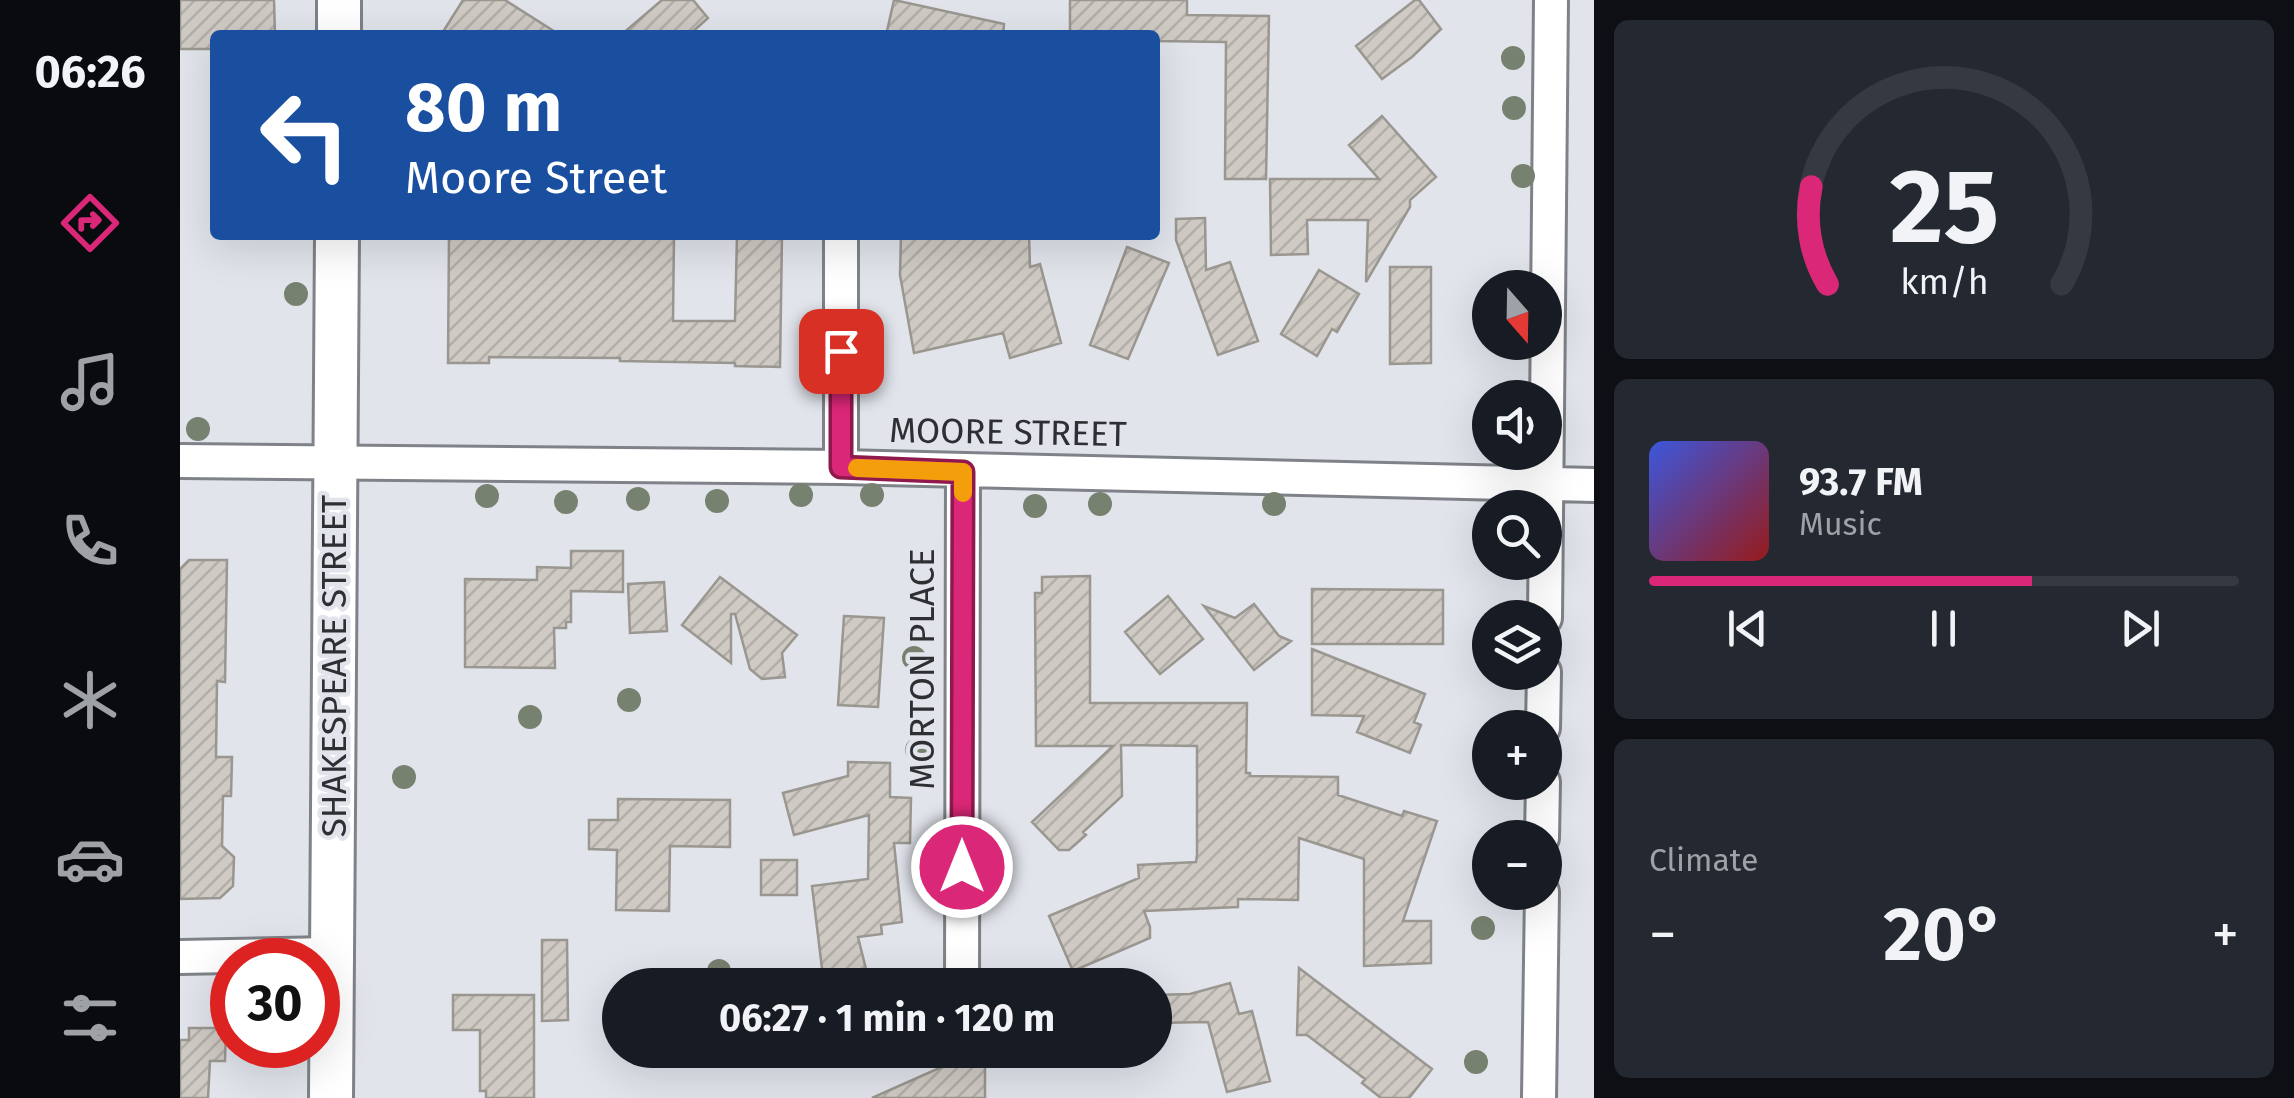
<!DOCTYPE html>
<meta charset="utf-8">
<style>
:root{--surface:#171b24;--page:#242831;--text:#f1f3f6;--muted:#9ea1a6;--line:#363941;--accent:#db2777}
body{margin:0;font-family:"Fira Sans",sans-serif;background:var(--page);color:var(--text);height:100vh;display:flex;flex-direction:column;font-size:38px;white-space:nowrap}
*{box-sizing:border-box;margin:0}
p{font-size:32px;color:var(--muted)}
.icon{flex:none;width:55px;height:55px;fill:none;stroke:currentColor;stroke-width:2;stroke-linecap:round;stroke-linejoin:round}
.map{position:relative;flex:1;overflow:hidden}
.side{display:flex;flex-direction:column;gap:20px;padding:20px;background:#0d0f14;width:700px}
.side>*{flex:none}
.hud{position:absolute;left:30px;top:30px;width:950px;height:210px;border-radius:10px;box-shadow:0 10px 40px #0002;background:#1a4fa0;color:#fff;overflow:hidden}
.needle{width:65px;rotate:160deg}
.controls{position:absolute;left:1292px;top:270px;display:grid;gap:20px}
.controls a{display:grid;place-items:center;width:90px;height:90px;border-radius:50%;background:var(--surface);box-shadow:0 10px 40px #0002;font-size:50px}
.speed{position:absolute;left:30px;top:938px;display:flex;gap:20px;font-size:50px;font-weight:700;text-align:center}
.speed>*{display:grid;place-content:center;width:130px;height:130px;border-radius:50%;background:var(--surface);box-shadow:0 10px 40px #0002;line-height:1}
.speed .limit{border:15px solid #d22;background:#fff;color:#111}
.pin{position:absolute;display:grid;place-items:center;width:85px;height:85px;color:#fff;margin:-42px;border-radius:20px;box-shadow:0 5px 15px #0006}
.me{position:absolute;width:110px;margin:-55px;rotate:0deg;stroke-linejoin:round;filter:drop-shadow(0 0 8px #0008)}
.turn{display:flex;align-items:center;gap:35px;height:210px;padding:0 30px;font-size:45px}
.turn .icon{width:130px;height:130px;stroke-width:2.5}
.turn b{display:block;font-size:70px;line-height:85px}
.big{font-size:75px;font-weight:700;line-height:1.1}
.side .widget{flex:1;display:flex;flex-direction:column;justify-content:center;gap:15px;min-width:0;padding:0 35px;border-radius:15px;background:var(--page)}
.side .dial{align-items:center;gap:0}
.dial svg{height:260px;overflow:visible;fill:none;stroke:var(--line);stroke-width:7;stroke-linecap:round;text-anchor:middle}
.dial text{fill:var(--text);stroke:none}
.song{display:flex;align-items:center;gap:30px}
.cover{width:120px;height:120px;border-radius:15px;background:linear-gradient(135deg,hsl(230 70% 55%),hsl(0 70% 35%))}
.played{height:10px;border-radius:5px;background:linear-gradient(90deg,var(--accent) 65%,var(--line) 65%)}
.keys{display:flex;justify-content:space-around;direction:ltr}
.heat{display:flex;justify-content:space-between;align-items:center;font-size:55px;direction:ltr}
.trip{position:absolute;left:422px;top:968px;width:570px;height:100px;border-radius:50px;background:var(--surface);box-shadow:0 10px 40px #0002;font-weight:700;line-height:100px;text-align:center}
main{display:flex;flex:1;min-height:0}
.tab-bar{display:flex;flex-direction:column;width:180px;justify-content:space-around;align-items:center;background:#090b0e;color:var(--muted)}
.tab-bar .icon{width:70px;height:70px}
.tab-bar .current{color:var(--accent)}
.tab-bar b{font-size:45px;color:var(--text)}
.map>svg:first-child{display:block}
.building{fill:url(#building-hatch);stroke:#9a9690;stroke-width:2.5}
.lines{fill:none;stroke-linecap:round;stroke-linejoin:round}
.minor-casing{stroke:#7f8288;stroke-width:38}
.tertiary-casing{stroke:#7f8288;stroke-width:48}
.minor{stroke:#fff;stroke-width:32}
.tertiary{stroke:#fff;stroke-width:42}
.tree{fill:#77816f}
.route-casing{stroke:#8e194d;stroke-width:25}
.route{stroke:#db2777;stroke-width:18}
.slow{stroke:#f59e0b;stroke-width:18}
.labels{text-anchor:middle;stroke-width:9;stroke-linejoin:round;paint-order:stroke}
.street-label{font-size:35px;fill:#2e2f32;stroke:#e1e4eb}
</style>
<main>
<nav class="tab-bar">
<b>06:26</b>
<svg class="icon current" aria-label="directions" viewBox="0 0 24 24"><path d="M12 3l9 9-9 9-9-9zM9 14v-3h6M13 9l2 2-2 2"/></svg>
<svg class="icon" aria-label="music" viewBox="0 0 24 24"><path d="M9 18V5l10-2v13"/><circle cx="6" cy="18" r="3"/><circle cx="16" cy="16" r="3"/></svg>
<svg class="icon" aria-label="phone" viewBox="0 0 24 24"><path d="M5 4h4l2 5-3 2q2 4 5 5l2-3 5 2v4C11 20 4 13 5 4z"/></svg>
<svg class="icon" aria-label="climate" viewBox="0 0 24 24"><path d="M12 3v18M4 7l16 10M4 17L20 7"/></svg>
<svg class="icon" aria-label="car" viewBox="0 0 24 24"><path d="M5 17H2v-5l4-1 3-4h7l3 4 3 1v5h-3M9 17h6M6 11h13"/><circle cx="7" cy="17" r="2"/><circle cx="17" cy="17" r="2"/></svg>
<svg class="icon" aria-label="filters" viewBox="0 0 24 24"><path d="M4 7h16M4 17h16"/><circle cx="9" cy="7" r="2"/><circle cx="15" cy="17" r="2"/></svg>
</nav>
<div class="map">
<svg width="1414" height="1098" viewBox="0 0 1414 1098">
<defs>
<pattern id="building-hatch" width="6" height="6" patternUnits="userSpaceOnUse" patternTransform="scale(2.5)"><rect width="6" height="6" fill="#cfcac4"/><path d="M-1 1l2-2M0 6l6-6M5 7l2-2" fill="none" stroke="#b2aea9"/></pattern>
</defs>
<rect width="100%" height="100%" fill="#e1e4eb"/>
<path class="building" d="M0,0H94L95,35H35V49H0Z
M283,0H325L380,35H261Z
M482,0H513L528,18L509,35H441Z
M714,0L824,24L823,35H724L707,31Z
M890,0H1007V15L1089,16L1086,179H1045L1046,42L975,41V35H890Z
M1235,0H1239L1261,29L1232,57L1202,79L1176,46Z
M1202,116L1256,177L1230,200V207L1186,282L1188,220H1127L1128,254L1091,255L1090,179H1199L1169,145Z
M1025,218L1026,270L1050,262L1078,341L1038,355L996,240V219Z
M269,235L451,238V235H494L493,321H555L557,235H602L600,367L555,366V363L440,361V358L309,357V363H268Z
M721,235H849L850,267L860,264L881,343L830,358L823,333L734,353L720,275Z
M947,247L989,263L948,359L910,345Z
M1210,267H1251V363L1210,364Z
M1139,270L1179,294L1157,332L1152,329L1137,356L1101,334Z
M391,551H443V592L391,591V622H386V628H374L375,668L285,667V579L357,580V567L391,568Z
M9,560H47L45,682L37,681L36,757H52L51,796H43L42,846L54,857L53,886L40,898L0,899V569Z
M910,576V703H1067L1066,773H1070V776L1158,777V795L1222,816L1224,811L1257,821L1223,921H1251V963L1184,966V859L1119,838L1118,900L1058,899V907L964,911L970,927V938L893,971L869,916L959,878L958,865L1016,862L1017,855V746L941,745L942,796L903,832L906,835L889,850H879L852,822L933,746H856L855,593H862V577Z
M540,577L617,635L602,653L605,677L582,679L570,669L555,614H551V663L502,625Z
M484,582L487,631L450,633L448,584Z
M1132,589L1263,590V644H1132Z
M988,596L1023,639L980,674L945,632Z
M1074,604L1099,636L1111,641L1074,670L1024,606L1055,618Z
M664,616L704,618L698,707L658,705Z
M1132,649L1245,694L1234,722L1241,725L1230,753L1177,732L1184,716L1132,715Z
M668,762L710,763V797L731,798L730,843H714L722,922L701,925L702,934L678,937L690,985H644L632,886L688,879L689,815L614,835L603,793L668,776Z
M438,799L550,800V847L490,846L489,911L436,910L437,850L409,849V820H438Z
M581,860H617V895H581Z
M362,940H387L388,1020L362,1021Z
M1119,968L1252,1069L1229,1098H1201L1182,1083L1185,1079L1127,1035H1117Z
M1050,983L1059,1014L1072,1011L1090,1081L1047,1092L1028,1022L975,1023V995L1010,994Z
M273,995H354V1098H306V1091H300V1030H273Z
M9,1028H46L45,1061H30L28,1098H0V1040H9Z
M766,1065H805V1098H692Z"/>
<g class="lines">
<g class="minor-casing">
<path id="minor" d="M0,461L661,467L1414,485
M661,467V235
M1365,618L1371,0
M1363,728L1364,672
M1362,838L1363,782
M0,957L151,954
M782,985L783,472
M1359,1098L1362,892"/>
</g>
<g class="tertiary-casing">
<path id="tertiary" d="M159,35V0
M151,1098L157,235"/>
</g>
<use href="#minor" class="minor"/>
<use href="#tertiary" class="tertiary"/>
</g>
<g class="tree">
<circle cx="1333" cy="58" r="12"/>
<circle cx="1334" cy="108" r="12"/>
<circle cx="1343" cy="176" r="12"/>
<circle cx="116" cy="294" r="12"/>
<circle cx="18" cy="429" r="12"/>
<circle cx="621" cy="495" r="12"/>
<circle cx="692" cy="495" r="12"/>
<circle cx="307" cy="496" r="12"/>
<circle cx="458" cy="499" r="12"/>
<circle cx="537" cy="501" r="12"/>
<circle cx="386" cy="502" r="12"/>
<circle cx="920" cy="504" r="12"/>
<circle cx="1094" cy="504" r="12"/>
<circle cx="855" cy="506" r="12"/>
<circle cx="734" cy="658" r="12"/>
<circle cx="449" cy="700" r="12"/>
<circle cx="350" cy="717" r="12"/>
<circle cx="737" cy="750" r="12"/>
<circle cx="224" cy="777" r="12"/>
<circle cx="1303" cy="928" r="12"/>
<circle cx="539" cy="971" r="12"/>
<circle cx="1296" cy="1062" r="12"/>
</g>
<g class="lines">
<g class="route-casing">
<path id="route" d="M661,351V467L783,472L782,867"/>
</g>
<use href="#route" class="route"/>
<path class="slow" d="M677,468L783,472V493"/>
</g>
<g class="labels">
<g class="street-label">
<text transform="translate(828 432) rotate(1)" y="12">MOORE STREET</text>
<text transform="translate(154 666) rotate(-90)" y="12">SHAKESPEARE STREET</text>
<text transform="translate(742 669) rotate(-90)" y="12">MORTON PLACE</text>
</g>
</g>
</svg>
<div class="controls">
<a><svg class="needle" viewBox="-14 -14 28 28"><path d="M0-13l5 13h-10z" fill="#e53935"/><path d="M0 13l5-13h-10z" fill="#9ea1a6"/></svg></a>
<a><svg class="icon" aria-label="sound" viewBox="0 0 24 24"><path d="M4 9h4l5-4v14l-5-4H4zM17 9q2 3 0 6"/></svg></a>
<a><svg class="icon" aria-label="search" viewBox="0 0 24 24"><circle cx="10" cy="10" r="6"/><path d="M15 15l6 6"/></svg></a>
<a><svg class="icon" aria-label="layers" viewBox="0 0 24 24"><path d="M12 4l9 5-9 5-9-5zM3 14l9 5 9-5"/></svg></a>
<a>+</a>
<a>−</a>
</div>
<div class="speed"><div class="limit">30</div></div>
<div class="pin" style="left:661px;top:351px;background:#d93025"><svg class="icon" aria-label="arrive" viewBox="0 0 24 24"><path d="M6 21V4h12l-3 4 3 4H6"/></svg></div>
<svg class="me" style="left:782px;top:867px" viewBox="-20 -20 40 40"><circle r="17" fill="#db2777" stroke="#fff" stroke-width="3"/><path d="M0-11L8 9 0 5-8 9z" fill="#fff"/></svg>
<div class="trip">06:27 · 1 min · 120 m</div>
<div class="hud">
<div class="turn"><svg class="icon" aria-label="left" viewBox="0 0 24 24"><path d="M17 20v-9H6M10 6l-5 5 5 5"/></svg><div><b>80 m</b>Moore Street</div></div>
</div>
</div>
<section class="side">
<div class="widget dial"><svg viewBox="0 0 100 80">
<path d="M14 69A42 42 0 1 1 86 69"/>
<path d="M14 69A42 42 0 0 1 9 39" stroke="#db2777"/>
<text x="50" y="56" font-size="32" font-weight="700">25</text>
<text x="50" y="72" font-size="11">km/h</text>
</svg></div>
<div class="widget">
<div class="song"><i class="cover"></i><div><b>93.7 FM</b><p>Music</p></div></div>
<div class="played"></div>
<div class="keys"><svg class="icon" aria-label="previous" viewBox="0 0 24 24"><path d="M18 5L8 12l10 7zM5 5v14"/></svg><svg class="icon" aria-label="pause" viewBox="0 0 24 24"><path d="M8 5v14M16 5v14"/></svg><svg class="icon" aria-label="next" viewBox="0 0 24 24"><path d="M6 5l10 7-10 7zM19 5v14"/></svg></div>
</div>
<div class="widget"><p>Climate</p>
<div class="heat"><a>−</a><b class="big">20°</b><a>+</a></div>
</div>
</section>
</main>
